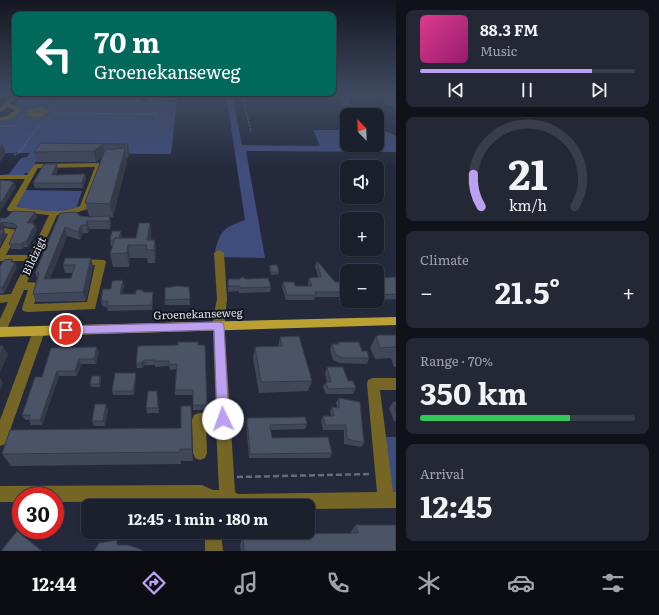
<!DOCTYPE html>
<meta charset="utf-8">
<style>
:root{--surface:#1b202d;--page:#242835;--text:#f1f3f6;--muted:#a0a3aa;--line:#393e49;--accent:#bca0f2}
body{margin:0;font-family:Literata,serif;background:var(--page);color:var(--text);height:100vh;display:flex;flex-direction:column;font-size:15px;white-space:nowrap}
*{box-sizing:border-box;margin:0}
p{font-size:13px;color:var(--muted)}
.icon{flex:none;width:22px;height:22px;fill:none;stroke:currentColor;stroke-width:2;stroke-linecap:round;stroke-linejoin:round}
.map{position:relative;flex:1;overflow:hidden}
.sheet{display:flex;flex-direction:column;gap:10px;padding:10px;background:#0f1219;width:263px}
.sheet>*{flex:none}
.top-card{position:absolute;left:12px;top:12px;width:324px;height:84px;border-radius:8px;box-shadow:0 1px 3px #0004,0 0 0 1px var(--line);background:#00695c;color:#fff;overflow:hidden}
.needle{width:26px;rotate:337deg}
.buttons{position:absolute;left:340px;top:108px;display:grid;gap:8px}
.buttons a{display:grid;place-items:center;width:44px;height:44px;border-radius:8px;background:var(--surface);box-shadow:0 1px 3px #0004,0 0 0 1px var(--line);font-size:20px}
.speed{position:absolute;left:12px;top:487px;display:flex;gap:8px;font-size:20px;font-weight:700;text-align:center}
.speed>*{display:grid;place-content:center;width:52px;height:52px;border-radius:50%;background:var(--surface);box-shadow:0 1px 3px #0004,0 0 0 1px var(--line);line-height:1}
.speed .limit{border:6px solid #d22;background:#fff;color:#111}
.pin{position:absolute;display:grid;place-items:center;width:34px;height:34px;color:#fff;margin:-17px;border:2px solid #fff;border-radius:50%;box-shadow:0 1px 4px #0007}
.me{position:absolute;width:44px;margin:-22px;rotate:357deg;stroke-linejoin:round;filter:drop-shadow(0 0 3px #0008)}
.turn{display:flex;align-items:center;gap:14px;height:84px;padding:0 16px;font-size:18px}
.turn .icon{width:52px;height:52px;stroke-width:2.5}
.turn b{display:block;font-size:28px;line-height:34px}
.big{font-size:30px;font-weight:700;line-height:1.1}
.sheet .tile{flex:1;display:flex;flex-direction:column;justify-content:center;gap:6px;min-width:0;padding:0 14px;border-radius:8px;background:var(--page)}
.sheet .dial{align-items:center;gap:0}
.dial svg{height:104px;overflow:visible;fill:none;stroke:var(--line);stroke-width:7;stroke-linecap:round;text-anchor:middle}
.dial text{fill:var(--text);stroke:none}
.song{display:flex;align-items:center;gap:12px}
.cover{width:48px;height:48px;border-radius:6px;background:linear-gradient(135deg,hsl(330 70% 55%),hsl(320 70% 35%))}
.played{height:4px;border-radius:2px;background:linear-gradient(90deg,var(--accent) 80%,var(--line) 80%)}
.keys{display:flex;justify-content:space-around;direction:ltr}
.heat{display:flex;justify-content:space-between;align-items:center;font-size:22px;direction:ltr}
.charge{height:6px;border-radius:3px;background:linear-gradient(90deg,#34c759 70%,var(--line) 0)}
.trip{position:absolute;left:81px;top:499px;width:234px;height:40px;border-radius:8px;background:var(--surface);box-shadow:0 1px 3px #0004,0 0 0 1px var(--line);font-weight:700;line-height:40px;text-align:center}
.tab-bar{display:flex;height:64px;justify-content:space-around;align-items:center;background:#0b0d12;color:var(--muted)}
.tab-bar .icon{width:28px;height:28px}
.tab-bar .current{color:var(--accent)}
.tab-bar b{font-size:18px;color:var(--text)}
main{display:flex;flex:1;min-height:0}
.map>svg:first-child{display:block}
.green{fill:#3f4d7c}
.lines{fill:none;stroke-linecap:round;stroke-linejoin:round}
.path-far1{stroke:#666c7c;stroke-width:1;stroke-dasharray:2.5 1;stroke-linecap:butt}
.path{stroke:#666c7c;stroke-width:2.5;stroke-dasharray:6 3;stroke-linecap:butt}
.minor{fill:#766626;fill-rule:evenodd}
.major{fill:#bba132;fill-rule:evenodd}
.wall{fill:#404759}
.shaded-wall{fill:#343a48}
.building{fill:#4b5367;stroke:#343a48}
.route{fill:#bca0f2;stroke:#7a689d}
.labels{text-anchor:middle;stroke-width:4;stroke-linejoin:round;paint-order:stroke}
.street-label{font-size:11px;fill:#dbe0ec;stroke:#10131b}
</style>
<main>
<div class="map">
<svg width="396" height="551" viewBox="0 0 396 551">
<rect width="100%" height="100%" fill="#242a3c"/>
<path class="green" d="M23,94H142L140,101L177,102L171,154L39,153L41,154L29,173H25L24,175H3L9,174L21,158L27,157L30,153H0V120L10,117L19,112L20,108L14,104Z
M226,94H232L242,145L320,146L313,130H347V145H377V127L396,136V152L246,151L265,258L214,257C219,232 222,228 245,220Z
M334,94H396V97H375L374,100L348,99L352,106H343Z
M24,190L82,191L76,209L52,213L13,209Z
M385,437H396V496H393Z"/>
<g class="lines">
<path class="path-far1" d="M36,94H79
M242,94L251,132
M20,102L27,99L24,97L27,94
M51,108L62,94
M154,112L158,114H151Z
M54,113L151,114
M0,126H14L23,116
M14,155L18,154L42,121"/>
<path class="path" d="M237,477L371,474
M115,537L116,532"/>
<path class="minor" d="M14,94H20L10,104L19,107L21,111L11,118L0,121V117L7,116L15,110L7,107L0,113V108Z
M173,94H178L177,100L150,101L147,99L150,97H172Z
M42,107L50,111C43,118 33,119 25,114L30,109ZM34,111H43L32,113Z
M99,163L103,165L87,209L70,215H57L27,282L39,283L40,286L34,304L87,302L95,265H80L75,262L80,259L104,260L106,262L95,309L27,312L23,311L22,308L28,290H24L6,331L4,334L0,336V319L8,302L0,303V295L11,294L27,261H0V249L8,234L2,233L1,231L5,228L17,230L18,232L6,255H30L49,215L8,211L7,209L25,179H0V175H27L34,165L36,164ZM95,167L80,206C62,215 36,210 16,207L38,168Z
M219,250L224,253L227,299L225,318V334L235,492L238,494L377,492L367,384L368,380L373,378H396V390H380L393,492H396V508L308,509V506H212L201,501L55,502V496H21V502H0V486L202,485L213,490H219L216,426H206L207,453L205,458L200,460L195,458L193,453L192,420L194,415L199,413H216L213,334V318L217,299L214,253Z
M39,326L43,328L45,331L7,439L5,444L0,446V420L33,331L35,328Z
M205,532H221L223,551H205Z"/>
<path class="major" d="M396,317V325L0,337V327Z"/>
</g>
<path class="wall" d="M148,94H166V96L148,97Z
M385,94H396V110L392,106H387L383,99Z
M40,143L128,144L129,154L128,158L126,157L127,161L113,217H110L111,224L110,229H89L88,233H83L80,240L67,236L50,279L71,278L72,273H65L63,265L91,258L93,266L86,301L36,302L33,294L37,278L35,273L60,213L90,217H99L89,216L85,202L103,156L96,162H37L34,152Z
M58,169L56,175L85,174L86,179L83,188H35L33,183Z
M35,212L37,217L32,223L35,225L37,230L28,247H24L23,249H11L9,244L16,228L5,227L1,230H4L6,235L0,246V218H6Z
M150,223L151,236V240H155L156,253L155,263H148L147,258H130L129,267H113L110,254L113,246H111L110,240L121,231L122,238H136Z
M317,261L335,282H346L344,279L346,274H347V297H315L314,300H286L282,287L283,282L295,286H309L308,284L309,278L318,277L315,266Z
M13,262L17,267L4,293L0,294V266Z
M270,265L279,272V274L271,275L269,268Z
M396,277V299L377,300V278Z
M228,279H245L271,287L270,292L239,293V291L228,292Z
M124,286L122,294H136L143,290V292L153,298L152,310L108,311L107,307L102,306L101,301L111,289Z
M189,287L190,305H165V300Z
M378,335H396V367H394L391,358L375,359L370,348L376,336H377Z
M280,337L312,381L308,391L259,393L253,358L255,347H278Z
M338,342L362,351L369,358L367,364L340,363L333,360L330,349L332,344H338Z
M198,345L207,405L206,410H193V395H175V390L176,369L170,370L169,366L155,367V365H145L142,368H137L136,363L138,346Z
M51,348L99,352L96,364H81L77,376H59L42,425H31L29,420H25L22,415L42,377Z
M327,367L356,388L353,394H326L323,387L326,382H327L325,373Z
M136,373V377L134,395H113L112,391Z
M100,376L101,378L100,387H91L90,384Z
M158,397L159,413H147L146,408Z
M339,398L364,443L361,447L344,444V430H323L321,420L323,416H331L330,411L332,407H337L336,402Z
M393,402H396V421H394L389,408Z
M108,410L105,426H94L92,421Z
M247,418L307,424L305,429L270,430L272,438L332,453L330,458H249L246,422Z
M10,430L192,449L193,461H181V464L11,466L2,454Z
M356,525L396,551H241L240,545L243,535L349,534Z"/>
<path class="shaded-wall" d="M0,94H4L0,98Z
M103,144L105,154L96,162L94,151Z
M128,144L129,154L128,158L127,147Z
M3,145L6,154L0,162V148Z
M125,149L127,161L113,217L110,204Z
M57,164L58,169L53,180L52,175Z
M85,174L86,179L83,188L82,183Z
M12,181L13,184L14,182L16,187L0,212V204Z
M35,212L37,217L29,228L27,223Z
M110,216L111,224L110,229L109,221Z
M87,221L89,229L88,233L86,225Z
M3,222L5,227L0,230V224Z
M34,223L37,230L28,247L26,242Z
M150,223L151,236L149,250L147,240Z
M81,225L83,233L80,240L78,232Z
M65,227L67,236L47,287L44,279Z
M4,230L6,235L0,246V237Z
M121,231L122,237L120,246L119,240Z
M155,240L156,253L155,263L154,250Z
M23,242L24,247L23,249L21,244Z
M128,245L130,258L129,267L127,253Z
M91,258L93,266L86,301L83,292Z
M12,259L14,264L15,262L17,267L4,293L2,288Z
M123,280L124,286L122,299L120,294Z
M3,346L8,354L0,373V355Z
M97,347L99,352L96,364L94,359Z
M79,359L81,364L77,376L75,371Z
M144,360L145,365L142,368L141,363Z
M57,371L59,376L42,425L40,420Z
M136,373V377L134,395L133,391Z
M100,376L101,378L100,387L99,384Z
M0,377L3,383L0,391Z
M106,404L108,410L105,426L103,421Z"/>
<path class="building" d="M386,94H396V102L394,100L389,99Z
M40,143L128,144L127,147L122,144H103L94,151L34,152Z
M0,145H3L0,148Z
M124,148L125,149L110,204L86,203L85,202L105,150Z
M44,164H57L52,175L85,174L82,183H33Z
M0,180L12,181L11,182H14L0,204Z
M13,211L35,212L27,223H34L33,225H35L26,242H23L21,244H9L17,226L15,224L3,222L0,224V218H6Z
M76,212L80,216L90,217L110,216L109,221H87L86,225H81L78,232L65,227L44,279L71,278L75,265H63L65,258H91L83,292L33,294L39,273H35L60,213Z
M139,223H150L147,240H155L154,250H146L147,245H128L127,253L110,254L115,238H136Z
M0,230H4L0,237Z
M112,231H121L119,238H115L114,240H110Z
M12,259L11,262H15L2,288H0V266L4,260Z
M317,261L335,282H347V292H315L316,295H287L283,282H294L295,286H312L309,278L321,277Z
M270,265H277L279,272H271Z
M243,277L245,279L268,278L271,287L240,288V286H228V279H239Z
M396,277V294L377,295V278Z
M123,280L120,294H136V290H143V292H153L152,305L107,306L108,301H101L103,289H111L112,281Z
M177,286L189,287L190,299L165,300V288Z
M378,335H396V347L380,348L376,336H378Z
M299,336L312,381L261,382L255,347L282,346L280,337Z
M178,342H198V345H205L207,405H193V390H175L177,364L169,365V361H155V360H144L141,363H136L138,346L178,345Z
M338,342H359L362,351H367L369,358H342L335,354L332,344H339Z
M0,346H3L0,355Z
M97,347L94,359H79L75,371H57L40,420H29L30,415H22L35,377H42L51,348Z
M327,367H343L348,381H353L356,388L328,389L326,382H331Z
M115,373H136L133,391H112Z
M92,376H100L99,384H90Z
M148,391H157L158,408H146Z
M339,398L360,402L364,443L347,439L346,425H325L323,416H334L332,407L339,408Z
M393,402H396V411Z
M95,404H106L103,421H92Z
M181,406H191L192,449H180V452L2,454L10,430L181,428Z
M305,417L307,424L270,425L272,438L328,437L332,453L250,454L247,418Z
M356,525H396V551H244L243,535L358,533Z
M17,531L42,551H1Z
M117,540V545H128L140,549L143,551H94L99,543Z"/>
<linearGradient id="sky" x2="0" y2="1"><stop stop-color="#141721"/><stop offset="0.55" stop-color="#3f4a61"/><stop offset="1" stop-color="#3f4a61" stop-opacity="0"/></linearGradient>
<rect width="396" height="171" fill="url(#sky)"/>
<path class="route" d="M219,322L223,323L224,326L229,419L227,423L223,425L219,423L217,419L214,330L66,334L63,333L61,330L63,327L66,326Z"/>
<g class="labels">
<g class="street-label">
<text transform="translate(34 256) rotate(-65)" y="4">Bildzigt</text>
<text transform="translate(198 314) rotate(-2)" y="4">Groenekanseweg</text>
</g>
</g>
</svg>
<div class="buttons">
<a><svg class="needle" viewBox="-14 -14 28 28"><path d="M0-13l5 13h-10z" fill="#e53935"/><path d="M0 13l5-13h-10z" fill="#a0a3aa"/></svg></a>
<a><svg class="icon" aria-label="sound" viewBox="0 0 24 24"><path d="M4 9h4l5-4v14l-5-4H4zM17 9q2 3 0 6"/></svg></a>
<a>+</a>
<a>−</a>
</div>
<div class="speed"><div class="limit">30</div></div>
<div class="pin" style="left:66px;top:330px;background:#d93025"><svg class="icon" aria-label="arrive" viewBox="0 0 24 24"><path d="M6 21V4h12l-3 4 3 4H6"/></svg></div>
<svg class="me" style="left:223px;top:419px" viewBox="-20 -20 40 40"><circle r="19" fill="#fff"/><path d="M0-13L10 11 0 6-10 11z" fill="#bca0f2"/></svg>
<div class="trip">12:45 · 1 min · 180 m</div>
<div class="top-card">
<div class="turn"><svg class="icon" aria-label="left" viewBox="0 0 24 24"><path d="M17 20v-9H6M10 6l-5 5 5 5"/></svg><div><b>70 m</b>Groenekanseweg</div></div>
</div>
</div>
<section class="sheet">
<div class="tile">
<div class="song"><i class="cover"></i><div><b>88.3 FM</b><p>Music</p></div></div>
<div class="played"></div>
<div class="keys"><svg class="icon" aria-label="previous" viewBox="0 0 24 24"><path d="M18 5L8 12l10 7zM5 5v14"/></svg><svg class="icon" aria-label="pause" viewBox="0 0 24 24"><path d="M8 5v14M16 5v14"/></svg><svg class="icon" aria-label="next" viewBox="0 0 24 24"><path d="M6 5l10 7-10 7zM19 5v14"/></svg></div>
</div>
<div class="tile dial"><svg viewBox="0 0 100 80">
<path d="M14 69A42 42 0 1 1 86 69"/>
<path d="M14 69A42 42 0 0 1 8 44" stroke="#bca0f2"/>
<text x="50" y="56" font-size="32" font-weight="700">21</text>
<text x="50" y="72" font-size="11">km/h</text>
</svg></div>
<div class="tile"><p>Climate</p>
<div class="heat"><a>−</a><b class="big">21.5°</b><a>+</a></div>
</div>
<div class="tile"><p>Range · 70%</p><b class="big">350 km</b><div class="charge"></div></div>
<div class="tile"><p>Arrival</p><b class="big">12:45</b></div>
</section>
</main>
<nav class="tab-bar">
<b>12:44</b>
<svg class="icon current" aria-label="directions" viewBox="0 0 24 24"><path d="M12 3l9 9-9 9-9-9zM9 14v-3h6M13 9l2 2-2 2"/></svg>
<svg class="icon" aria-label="music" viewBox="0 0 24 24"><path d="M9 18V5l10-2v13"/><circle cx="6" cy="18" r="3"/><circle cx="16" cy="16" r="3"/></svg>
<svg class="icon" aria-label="phone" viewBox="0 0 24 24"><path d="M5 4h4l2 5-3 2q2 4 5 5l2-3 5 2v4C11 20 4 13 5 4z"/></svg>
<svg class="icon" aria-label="climate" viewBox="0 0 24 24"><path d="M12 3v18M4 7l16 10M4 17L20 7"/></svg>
<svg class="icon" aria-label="car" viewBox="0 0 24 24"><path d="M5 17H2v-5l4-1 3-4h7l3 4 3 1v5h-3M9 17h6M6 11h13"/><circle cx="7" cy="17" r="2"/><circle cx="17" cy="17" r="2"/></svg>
<svg class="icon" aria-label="filters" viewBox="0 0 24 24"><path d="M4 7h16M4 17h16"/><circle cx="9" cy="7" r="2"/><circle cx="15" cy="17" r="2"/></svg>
</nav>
